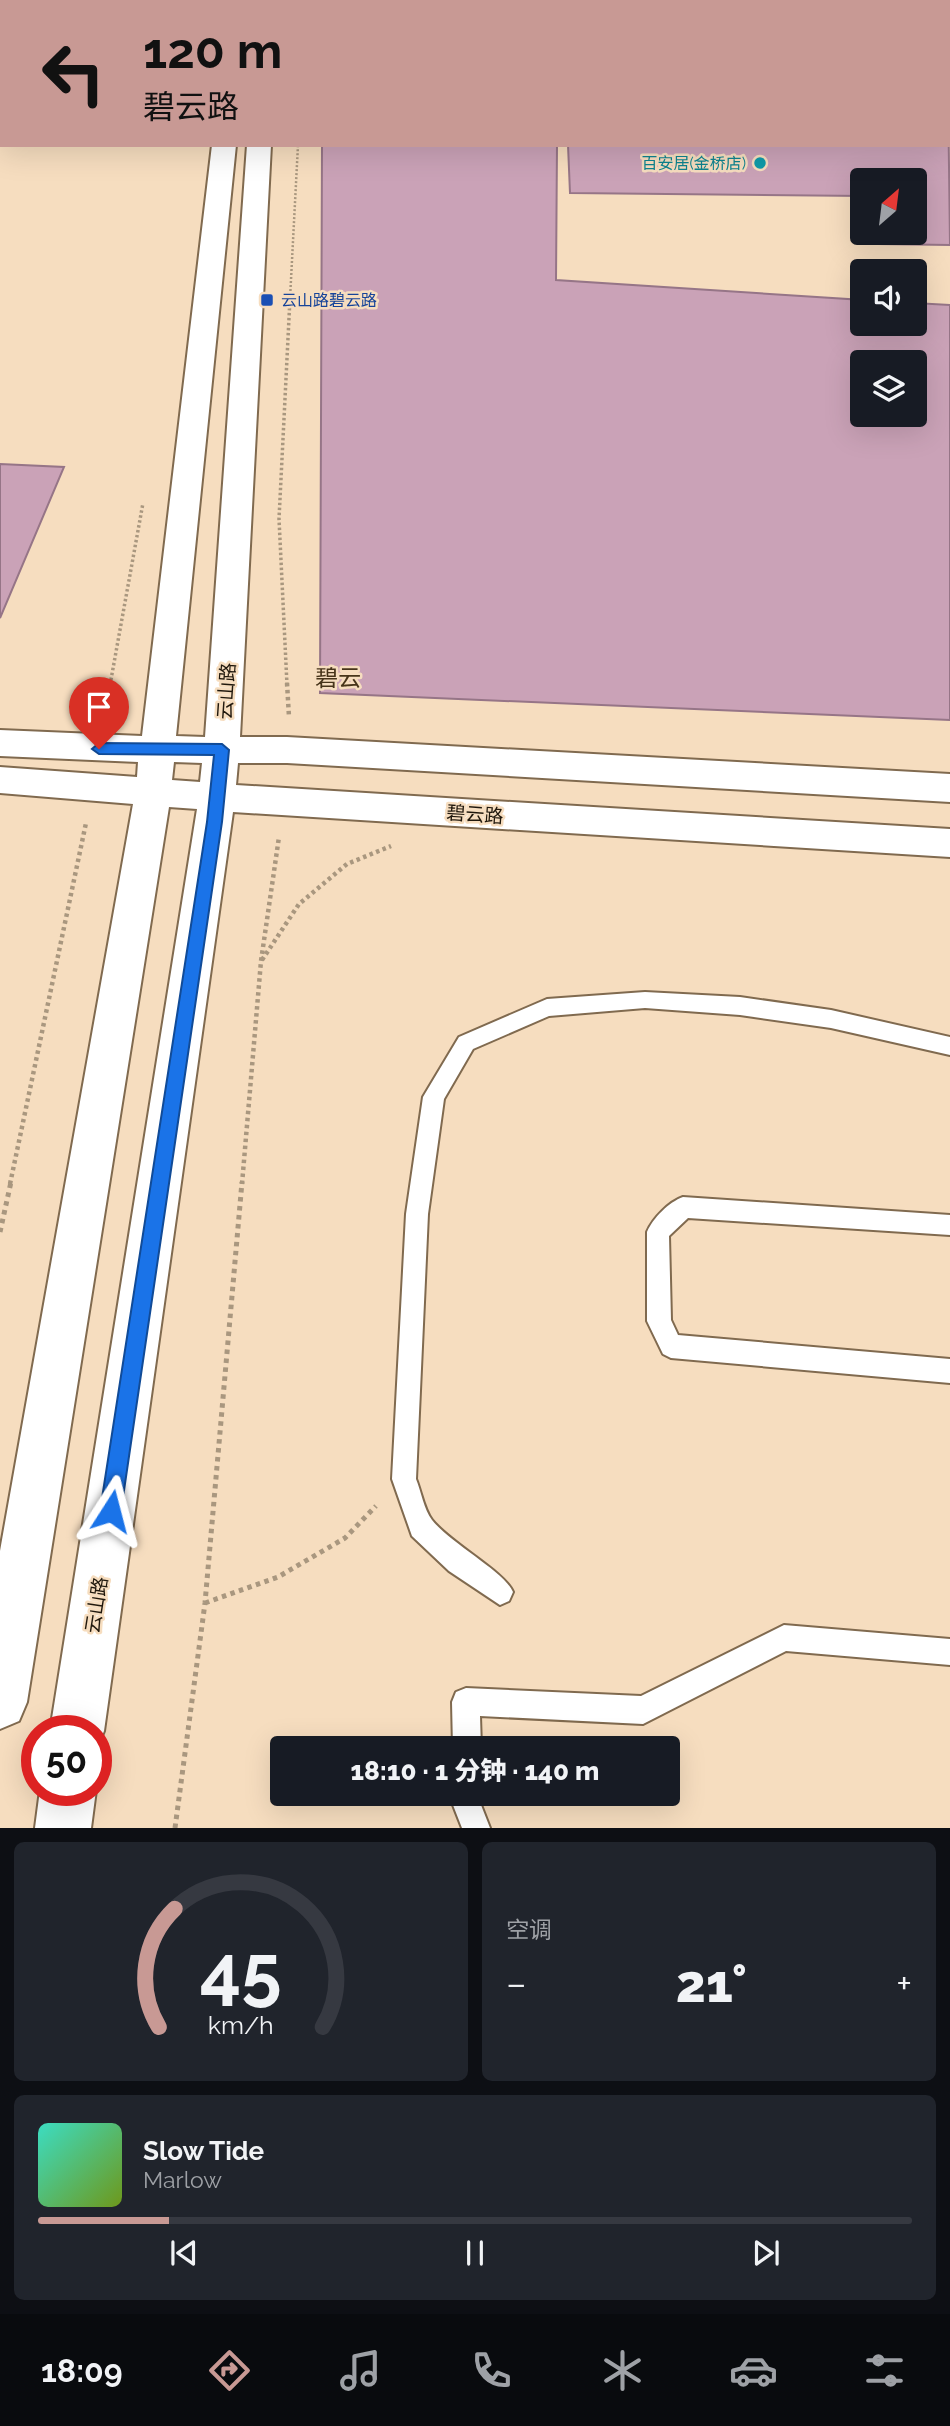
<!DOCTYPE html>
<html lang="zh">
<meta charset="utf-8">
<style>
:root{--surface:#171b24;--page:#20242c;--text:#f1f3f6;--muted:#9ea1a6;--line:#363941;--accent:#c89994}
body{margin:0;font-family:Raleway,"Noto Sans SC",sans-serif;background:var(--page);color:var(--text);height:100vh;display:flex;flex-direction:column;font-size:26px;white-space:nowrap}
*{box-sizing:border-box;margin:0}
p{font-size:23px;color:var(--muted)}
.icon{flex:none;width:38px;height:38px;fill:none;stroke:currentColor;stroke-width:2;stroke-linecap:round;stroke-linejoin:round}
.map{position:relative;height:1828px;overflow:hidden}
.drawer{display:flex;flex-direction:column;gap:14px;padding:14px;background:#0d0f14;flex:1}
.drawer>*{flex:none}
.banner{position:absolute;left:0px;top:0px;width:950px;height:147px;box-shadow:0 7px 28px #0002;background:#c89994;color:#111;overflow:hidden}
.needle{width:46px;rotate:28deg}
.tools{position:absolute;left:850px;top:168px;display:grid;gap:14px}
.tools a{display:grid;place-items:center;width:77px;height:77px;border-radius:7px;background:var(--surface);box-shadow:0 7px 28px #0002;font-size:35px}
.speed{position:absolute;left:21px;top:1715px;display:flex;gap:14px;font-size:35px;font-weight:700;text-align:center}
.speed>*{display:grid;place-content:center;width:91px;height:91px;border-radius:50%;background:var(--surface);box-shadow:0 7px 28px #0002;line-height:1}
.speed .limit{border:10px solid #d22;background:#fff;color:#111}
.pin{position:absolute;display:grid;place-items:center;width:60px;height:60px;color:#fff;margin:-72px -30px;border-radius:50% 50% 50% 0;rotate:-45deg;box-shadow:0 0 7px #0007}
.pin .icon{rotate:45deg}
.me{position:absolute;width:77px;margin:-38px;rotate:9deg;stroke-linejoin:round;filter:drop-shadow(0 0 5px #0008)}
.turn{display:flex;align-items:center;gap:24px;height:147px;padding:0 28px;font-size:32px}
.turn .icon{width:91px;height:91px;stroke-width:2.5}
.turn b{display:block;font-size:49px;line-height:60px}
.big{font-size:52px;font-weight:800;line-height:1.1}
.drawer .card{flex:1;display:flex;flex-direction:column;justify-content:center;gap:10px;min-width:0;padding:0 24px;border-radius:10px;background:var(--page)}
.drawer .dial{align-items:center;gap:0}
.dial svg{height:182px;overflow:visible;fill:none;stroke:var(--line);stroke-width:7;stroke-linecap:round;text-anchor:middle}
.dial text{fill:var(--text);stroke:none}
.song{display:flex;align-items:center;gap:21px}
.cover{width:84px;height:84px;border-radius:10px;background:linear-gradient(135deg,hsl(170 70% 55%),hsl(80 70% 35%))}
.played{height:7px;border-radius:4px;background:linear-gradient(90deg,var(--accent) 15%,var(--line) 15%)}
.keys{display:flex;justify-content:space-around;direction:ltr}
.heat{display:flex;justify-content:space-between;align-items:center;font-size:38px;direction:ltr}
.drawer .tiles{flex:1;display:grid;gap:14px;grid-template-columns:1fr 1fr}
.card:last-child{grid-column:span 2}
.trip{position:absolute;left:270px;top:1736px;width:410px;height:70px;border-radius:7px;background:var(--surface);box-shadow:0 7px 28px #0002;font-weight:800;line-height:70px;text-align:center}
.tabs{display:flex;height:112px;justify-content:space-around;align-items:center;background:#090b0e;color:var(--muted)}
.tabs .icon{width:49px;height:49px}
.tabs .current{color:var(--accent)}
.tabs b{font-size:32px;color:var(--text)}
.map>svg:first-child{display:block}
.green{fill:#b1cfb7}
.building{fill:#caa2b7;stroke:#967587;stroke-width:2;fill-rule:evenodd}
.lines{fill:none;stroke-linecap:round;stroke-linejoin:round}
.lane-casing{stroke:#806a4f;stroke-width:4}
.secondary-casing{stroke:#806a4f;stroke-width:4}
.path-far3{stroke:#a9977f;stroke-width:2.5;stroke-dasharray:2 2;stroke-linecap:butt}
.path-far2{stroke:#a9977f;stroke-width:3.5;stroke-dasharray:2.5 2.5;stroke-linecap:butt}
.path-far1{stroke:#a9977f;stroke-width:4.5;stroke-dasharray:3.5 3.5;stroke-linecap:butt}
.path{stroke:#a9977f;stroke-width:5;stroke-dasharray:4.5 4.5;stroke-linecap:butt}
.lane{fill:#fff;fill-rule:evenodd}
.secondary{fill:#fff;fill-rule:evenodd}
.route{fill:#1a73e8;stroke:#114b97;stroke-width:2}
.culture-dot{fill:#0f9aa8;stroke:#f6ddbf;stroke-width:2.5}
.transit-dot{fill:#1a4fb4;stroke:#f6ddbf;stroke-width:2.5}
.labels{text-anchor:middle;stroke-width:5;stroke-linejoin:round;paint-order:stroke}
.far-culture-label{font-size:16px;fill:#0d838f;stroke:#f6ddbf;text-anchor:end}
.far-transit-label{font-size:16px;fill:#164399;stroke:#f6ddbf;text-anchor:start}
.street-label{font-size:19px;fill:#20180d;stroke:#f6ddbf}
.quarter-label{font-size:23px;fill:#47341a;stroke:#f6ddbf}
</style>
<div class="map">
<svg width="950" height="1828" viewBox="0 0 950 1828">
<rect width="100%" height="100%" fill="#f6ddbf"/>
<path class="green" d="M335,0H950V34L948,2Z"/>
<path class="building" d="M948,88L950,245L878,244L875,233H915V180H863V196L570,193L568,145H948Z
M322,145H557L556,280L863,300V324H915V303L950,305V720L320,693ZM863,362H915V415H863Z
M0,464L64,467L0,618Z"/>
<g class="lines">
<g class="lane-casing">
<path id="lane" d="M645,992L740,997L831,1010L950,1037V1055L831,1028L740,1015L645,1008L549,1016L473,1049L444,1099L428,1214L416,1479C421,1491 424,1510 432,1520C450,1543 505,1572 513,1592L509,1601L500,1605L449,1571L412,1536L392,1479L406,1214L423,1097L459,1037L547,999Z
M683,1197L950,1215V1235L688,1218L669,1236L671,1320L678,1335L950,1359V1383L671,1358L663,1354L647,1321V1232C653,1218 669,1202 683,1197Z
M784,1625L950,1639V1665L786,1651L643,1724L480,1716L481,1748H453L452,1702L456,1692L466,1688L641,1696Z
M453,1794H481V1805L490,1828H462L453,1805Z"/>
</g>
<g class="secondary-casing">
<path id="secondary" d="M230,0H250V2H230Z
M262,0H282V2H262Z
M0,39H2V51H0Z
M948,45H950V57H948Z
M212,145H236L176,736L205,737L247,145H271L240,737H287L950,774V802L287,763H238L236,785L950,829V857L233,812L104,1731L96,1750V1731H50L197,809L169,807L27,1702L19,1721L0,1729V1551L133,804L0,793V767L137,777L138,762L0,756V730L142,736ZM174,762L202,763L200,782L172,780Z
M40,1790H96L91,1828H35Z"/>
</g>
<path class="path-far3" d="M290,299L298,145"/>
<path class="path-far2" d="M110,685L143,503
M287,685L279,519L290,298"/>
<path class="path-far1" d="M287,683L289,717
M105,711L110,683
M262,960L299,904L347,864L391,846
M10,1184L86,823
M242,1184L261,961L279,837"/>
<path class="path" d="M0,1232L11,1182
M205,1603L278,1577L345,1538L376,1506
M175,1828L205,1603L242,1182"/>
<use href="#lane" class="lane"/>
<use href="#secondary" class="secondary"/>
</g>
<path class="route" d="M99,743L222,744L229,750L222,822L121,1511L118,1518L111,1521L103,1518L100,1511L207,822L214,755L99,754L92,749Z"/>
<circle class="culture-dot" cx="760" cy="163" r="7"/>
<rect class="transit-dot" x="260" y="293" width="14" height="14" rx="3.5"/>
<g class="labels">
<g class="far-culture-label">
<text x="746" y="169">百安居(金桥店)</text>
</g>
<g class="far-transit-label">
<text x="281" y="306">云山路碧云路</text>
</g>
<g class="street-label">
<text transform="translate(226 691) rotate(-86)" y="7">云山路</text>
<text transform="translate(475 814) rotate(4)" y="7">碧云路</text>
<text transform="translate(96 1605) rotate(-81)" y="7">云山路</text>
</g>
<g class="quarter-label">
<text x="338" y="686">碧云</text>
</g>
</g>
</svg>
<div class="tools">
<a><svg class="needle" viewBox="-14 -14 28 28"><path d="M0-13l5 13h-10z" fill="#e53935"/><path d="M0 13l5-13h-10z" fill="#9ea1a6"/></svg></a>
<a><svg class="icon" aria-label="sound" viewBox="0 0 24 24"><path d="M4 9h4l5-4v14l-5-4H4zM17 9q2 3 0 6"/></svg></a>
<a><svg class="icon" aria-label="layers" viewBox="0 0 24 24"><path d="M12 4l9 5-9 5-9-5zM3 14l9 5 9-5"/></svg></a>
</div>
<div class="speed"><div class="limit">50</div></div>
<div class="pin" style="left:99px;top:749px;background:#d93025"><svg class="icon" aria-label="arrive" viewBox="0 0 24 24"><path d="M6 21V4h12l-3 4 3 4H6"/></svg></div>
<svg class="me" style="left:111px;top:1511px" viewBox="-20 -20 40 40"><path d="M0-17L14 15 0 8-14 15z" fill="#1a73e8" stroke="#fff" stroke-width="4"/></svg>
<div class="trip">18:10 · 1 分钟 · 140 m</div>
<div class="banner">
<div class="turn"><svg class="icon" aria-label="left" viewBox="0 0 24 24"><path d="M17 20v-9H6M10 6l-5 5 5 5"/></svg><div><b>120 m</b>碧云路</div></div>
</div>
</div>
<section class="drawer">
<div class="tiles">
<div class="card dial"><svg viewBox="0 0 100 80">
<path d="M14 69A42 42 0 1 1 86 69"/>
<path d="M14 69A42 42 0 0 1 21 17" stroke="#c89994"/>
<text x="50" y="56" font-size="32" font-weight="700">45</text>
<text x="50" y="72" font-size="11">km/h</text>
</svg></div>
<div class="card"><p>空调</p>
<div class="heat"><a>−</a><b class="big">21°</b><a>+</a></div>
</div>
<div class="card">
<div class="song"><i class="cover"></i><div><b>Slow Tide</b><p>Marlow</p></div></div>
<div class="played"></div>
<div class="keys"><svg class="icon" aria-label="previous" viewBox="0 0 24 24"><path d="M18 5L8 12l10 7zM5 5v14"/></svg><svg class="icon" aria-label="pause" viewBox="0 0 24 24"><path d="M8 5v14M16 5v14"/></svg><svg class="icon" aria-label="next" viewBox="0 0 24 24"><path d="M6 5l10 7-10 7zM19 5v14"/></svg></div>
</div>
</div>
</section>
<nav class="tabs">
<b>18:09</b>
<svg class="icon current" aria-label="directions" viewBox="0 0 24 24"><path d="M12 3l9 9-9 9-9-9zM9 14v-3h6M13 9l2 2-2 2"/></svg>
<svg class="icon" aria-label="music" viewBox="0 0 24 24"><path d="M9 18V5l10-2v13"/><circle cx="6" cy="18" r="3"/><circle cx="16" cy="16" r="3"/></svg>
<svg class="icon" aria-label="phone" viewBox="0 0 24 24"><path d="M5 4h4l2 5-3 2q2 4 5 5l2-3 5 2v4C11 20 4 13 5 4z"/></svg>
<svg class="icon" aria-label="climate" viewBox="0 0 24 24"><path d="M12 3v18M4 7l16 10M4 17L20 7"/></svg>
<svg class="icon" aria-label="car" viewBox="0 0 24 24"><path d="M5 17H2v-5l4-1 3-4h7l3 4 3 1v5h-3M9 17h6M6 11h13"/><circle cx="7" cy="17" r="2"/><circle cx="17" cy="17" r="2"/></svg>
<svg class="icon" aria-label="filters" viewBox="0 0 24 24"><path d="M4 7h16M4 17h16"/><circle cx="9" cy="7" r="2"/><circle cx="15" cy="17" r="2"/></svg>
</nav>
